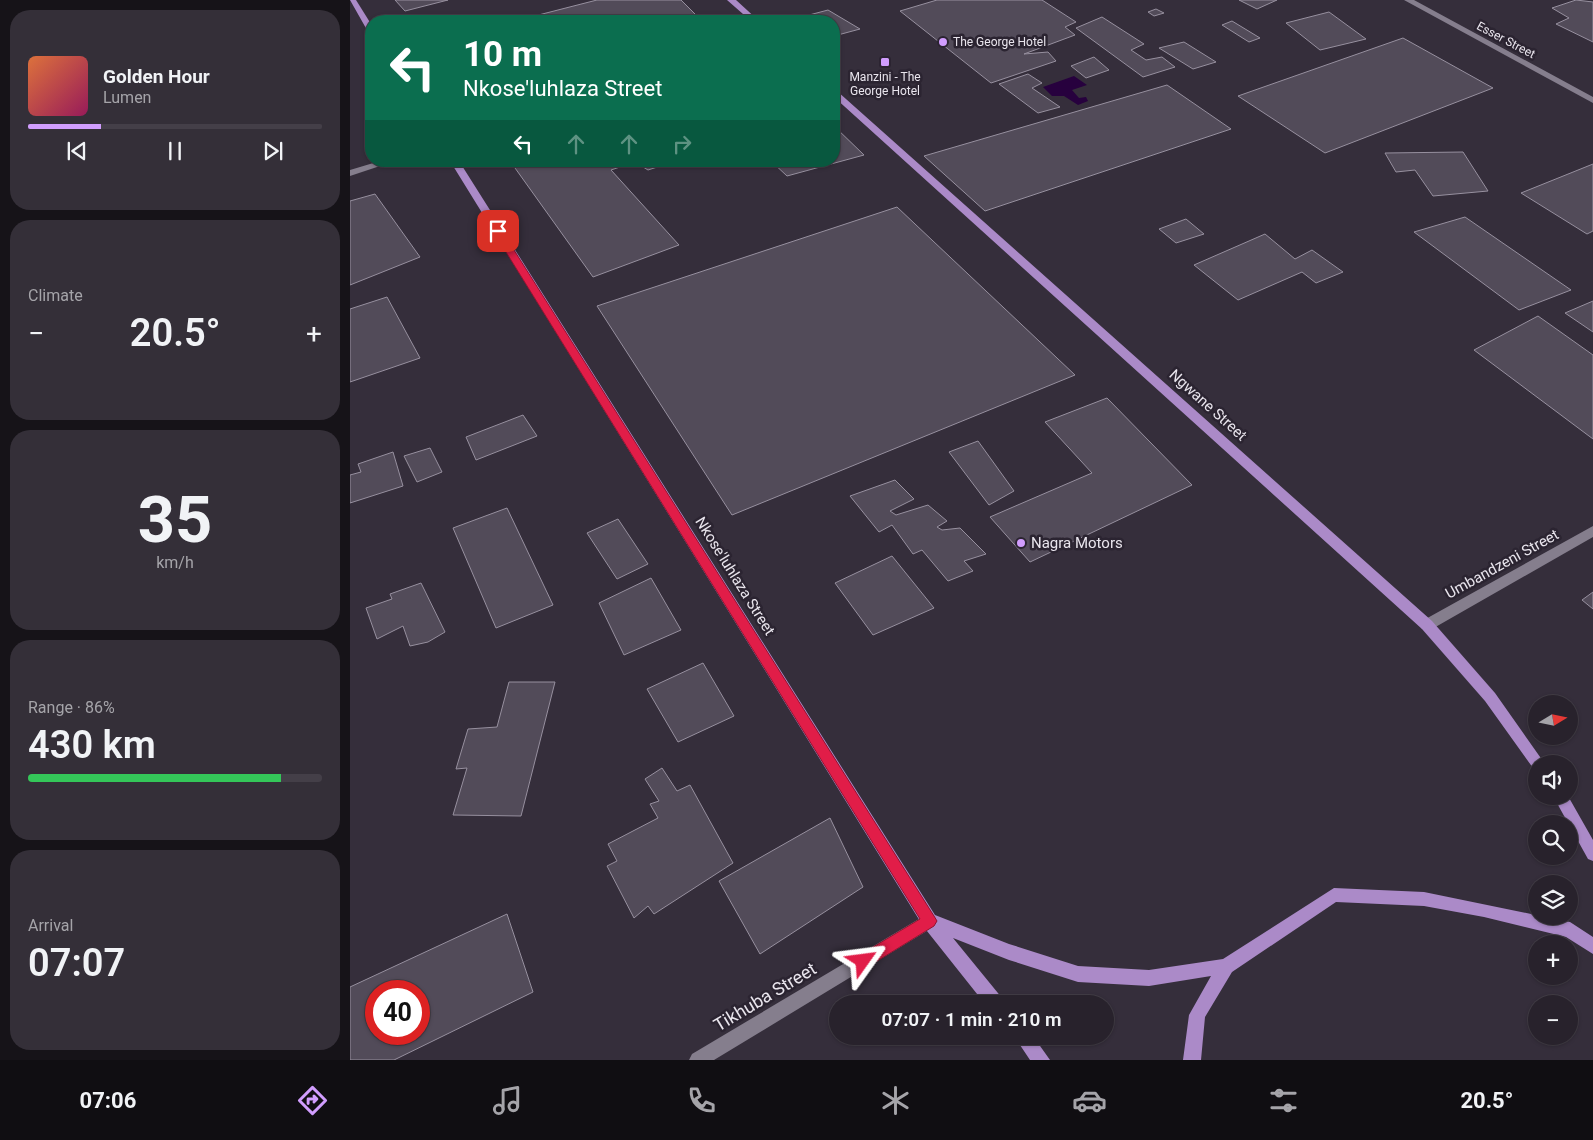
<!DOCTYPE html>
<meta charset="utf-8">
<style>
:root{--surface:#28222c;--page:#342f38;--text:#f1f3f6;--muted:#a5a4a9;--line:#443f48;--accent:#d19dfe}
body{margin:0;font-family:Roboto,sans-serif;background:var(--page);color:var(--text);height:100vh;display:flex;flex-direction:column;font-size:19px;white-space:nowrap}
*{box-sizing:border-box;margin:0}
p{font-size:16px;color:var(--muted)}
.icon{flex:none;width:28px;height:28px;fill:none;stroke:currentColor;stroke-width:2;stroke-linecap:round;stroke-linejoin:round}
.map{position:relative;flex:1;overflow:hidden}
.sheet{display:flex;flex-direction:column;gap:10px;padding:10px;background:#161318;width:350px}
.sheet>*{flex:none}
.banner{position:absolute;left:15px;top:15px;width:475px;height:152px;border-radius:20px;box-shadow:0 1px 4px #0004,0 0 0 1px var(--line);background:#0b6e4f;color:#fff;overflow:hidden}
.needle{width:32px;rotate:80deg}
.tools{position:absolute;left:1178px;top:695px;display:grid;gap:10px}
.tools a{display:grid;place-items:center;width:50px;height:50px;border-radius:50%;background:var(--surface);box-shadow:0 1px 4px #0004,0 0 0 1px var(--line);font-size:25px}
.speed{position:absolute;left:15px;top:980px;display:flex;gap:10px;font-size:25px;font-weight:700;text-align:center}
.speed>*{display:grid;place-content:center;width:65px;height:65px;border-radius:50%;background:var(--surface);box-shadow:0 1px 4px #0004,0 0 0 1px var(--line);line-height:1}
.speed .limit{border:8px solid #d22;background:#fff;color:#111}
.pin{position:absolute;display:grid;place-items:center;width:42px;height:42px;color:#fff;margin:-21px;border-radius:10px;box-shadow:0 2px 8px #0006}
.me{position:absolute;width:55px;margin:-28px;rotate:59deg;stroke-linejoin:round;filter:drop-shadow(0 0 4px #0008)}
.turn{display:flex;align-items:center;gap:18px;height:105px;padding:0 15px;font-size:22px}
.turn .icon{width:65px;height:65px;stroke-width:2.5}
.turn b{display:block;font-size:35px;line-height:42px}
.lanes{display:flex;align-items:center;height:48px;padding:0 15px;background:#0003;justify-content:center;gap:25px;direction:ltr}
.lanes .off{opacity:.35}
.big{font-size:38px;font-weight:600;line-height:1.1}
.sheet .widget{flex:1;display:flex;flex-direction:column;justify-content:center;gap:8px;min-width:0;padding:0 18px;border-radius:20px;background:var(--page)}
.sheet .dial{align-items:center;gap:0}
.dial b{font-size:65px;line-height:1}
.song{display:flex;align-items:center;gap:15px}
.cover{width:60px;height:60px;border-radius:8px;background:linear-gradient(135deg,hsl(20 70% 55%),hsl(330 70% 35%))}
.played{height:5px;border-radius:2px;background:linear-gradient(90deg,var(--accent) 25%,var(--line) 25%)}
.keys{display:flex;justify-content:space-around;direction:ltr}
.heat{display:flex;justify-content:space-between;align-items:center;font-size:28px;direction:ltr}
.charge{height:8px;border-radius:4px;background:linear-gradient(90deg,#34c759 86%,var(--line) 0)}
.trip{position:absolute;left:479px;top:995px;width:285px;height:50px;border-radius:25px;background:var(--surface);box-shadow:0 1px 4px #0004,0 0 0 1px var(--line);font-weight:600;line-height:50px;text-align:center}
.tabs{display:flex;height:80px;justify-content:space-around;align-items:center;background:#100e12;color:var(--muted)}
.tabs .icon{width:35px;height:35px}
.tabs .active{color:var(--accent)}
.tabs b{font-size:22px;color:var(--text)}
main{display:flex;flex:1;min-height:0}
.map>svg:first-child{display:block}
.water{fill:#27013e}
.building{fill:#524b59;stroke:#97909f;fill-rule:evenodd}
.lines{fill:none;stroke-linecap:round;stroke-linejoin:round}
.minor{fill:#857e8d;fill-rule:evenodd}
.major{fill:#ab8ac8;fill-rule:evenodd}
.route{fill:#e11d48;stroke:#92132f}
.poi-dot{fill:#d19dfe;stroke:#2b2431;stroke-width:2}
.labels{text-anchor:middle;stroke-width:5;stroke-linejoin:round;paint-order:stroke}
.far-street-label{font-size:12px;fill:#e9e5ed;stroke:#2b2431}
.far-poi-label{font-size:12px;fill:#e9e5ed;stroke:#2b2431;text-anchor:start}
.street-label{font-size:15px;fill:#e9e5ed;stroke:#2b2431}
.poi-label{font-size:15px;fill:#e9e5ed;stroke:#2b2431;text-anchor:start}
.near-street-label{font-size:18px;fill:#e9e5ed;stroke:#2b2431}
</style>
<main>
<section class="sheet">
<div class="widget">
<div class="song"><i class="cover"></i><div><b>Golden Hour</b><p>Lumen</p></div></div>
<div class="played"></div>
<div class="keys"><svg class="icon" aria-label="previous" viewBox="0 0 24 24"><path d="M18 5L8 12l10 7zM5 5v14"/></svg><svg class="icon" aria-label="pause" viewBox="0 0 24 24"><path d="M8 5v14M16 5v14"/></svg><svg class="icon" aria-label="next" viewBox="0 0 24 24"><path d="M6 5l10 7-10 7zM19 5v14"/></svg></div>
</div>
<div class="widget"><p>Climate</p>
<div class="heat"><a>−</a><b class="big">20.5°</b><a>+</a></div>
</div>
<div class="widget dial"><b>35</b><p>km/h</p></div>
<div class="widget"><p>Range · 86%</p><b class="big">430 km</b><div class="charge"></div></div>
<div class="widget"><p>Arrival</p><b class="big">07:07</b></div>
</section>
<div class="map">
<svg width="1243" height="1060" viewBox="0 0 1243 1060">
<rect width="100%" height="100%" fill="#352e3b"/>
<path class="water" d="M724,76L737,85L722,90L729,98L736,97L738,101L728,105L714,96H702L693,87Z"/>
<path class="building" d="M45,0H98L55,11Z
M247,0H331L352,21H165Z
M587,0H692L726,22L715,27L725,35L674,54L698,52L706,61L641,83L550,11Z
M889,0H927L907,9Z
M1226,0L1243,2V42L1206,24L1219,18L1202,8Z
M806,9L814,13L804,16L798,12Z
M478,10L510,29L484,36V21H447L444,19Z
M979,12L1016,39L970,50L936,23Z
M752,17L794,44L781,50L796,60L812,57L825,67L793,77L726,28Z
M882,21L910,38L899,42L872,25Z
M1053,38L1143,88L975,153L888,96Z
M834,42L866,62L843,69L809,48Z
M744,57L759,70L736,78L721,66Z
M678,74L692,83L682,88L710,107L688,113L649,84Z
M817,85L881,129L635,211L574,156Z
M484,126L514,155L437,176L421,161H484Z
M1113,152L1138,191L1083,196L1065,170L1046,172L1035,153Z
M160,161H326L298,170L285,162L261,170L329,245L243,277Z
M1243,164V231L1237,234L1171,193Z
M25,194L70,257L0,285V201Z
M547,207L725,375L382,515L247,306Z
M1115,217L1221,290L1169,310L1064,232Z
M836,219L854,234L826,243L809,229Z
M915,234L945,259L962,250L993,272L966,283L952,272L888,300L844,265Z
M37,297L70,358L0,382V309Z
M1243,301V332L1215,313Z
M1188,316L1243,355V439L1124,350Z
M757,398L842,485L680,562L640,517L742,473L695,422Z
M173,415L187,436L126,460L116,437Z
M628,441L664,491L639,505L599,452Z
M80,448L92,472L67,482L54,456Z
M43,452L53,486L0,503V475L11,472L8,464Z
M545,480L564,499L540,511L546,515L578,505L597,521L587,527L592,530L610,528L636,554L614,561L623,571L598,581L572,550L563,554L542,525L529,532L500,496Z
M157,508L203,605L146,628L103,528Z
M268,519L298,564L267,579L237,533Z
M542,556L584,608L523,635L485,583Z
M301,578L331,630L274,655L249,603Z
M71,583L95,632L78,642L60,646L53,626L27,639L16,608L42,599L40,594Z
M1243,592V609L1232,600Z
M353,663L384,716L328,742L297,689Z
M159,682H205L171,816L103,815L117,768L106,769L118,729L147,727Z
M312,768L327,791L340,785L383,863L304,914L298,906L284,918L257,866L267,861L258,844L308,818L300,804L309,801L295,779Z
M480,818L513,887L410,954L369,881Z
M157,914L183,992L44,1060H0V987ZM26,991H69V1034H26Z"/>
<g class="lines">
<path class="minor" d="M1054,0H1064L1243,97V103Z
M30,161H45L0,176V170Z
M1243,526V537L1082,629H1072L1070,625L1072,621Z
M579,913L585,916L587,921L585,926L364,1060H339L342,1054Z"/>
<path class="major" d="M0,0H6L21,24V32L17,30Z
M377,0H386L409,21H401Z
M484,91H487L1082,621L1145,693L1195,764H1186V770L1183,768L1135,701L1072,629L484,97Z
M100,161H109L585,915L659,944L728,966L799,970L873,959L984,888L1074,892L1186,915V916L1220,922L1243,937V954L1216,937L1134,917L1074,906L986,902L882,972L855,1017L851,1060H833L839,1015L861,976L799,986L728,982L659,960L603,938L652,998L654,1004H635L573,926Z
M1203,796H1218L1243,840V861L1238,859Z
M664,1036H683L700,1060H680Z"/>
</g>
<path class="route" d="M144,229L152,231L584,916L587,921L584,926L519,966L513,968L508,966L506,961L508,956L570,919L143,231Z"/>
<g class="poi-dot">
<circle cx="593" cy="42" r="5"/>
<rect x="530" y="57" width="10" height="10" rx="2.5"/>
<circle cx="671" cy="543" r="5"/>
</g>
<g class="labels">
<g class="far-street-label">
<text transform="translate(1156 40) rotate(28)" y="4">Esser Street</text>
</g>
<g class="far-poi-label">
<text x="603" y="46">The George Hotel</text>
<text x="535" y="81" text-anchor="middle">Manzini - The<tspan x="535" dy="14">George Hotel</tspan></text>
</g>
<g class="street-label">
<text transform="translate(858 405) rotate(42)" y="5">Ngwane Street</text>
<text transform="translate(1152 564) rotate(-29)" y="5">Umbandzeni Street</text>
<text transform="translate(385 576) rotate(58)" y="5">Nkose'luhlaza Street</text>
</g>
<g class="poi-label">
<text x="681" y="548">Nagra Motors</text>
</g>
<g class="near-street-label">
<text transform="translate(415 997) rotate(-31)" y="6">Tikhuba Street</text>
</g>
</g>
</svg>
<div class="tools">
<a><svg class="needle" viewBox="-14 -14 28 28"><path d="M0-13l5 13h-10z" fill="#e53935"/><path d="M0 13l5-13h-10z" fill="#a5a4a9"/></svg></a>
<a><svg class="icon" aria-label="sound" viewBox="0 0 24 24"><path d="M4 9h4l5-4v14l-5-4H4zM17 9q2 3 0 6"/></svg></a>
<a><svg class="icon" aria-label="search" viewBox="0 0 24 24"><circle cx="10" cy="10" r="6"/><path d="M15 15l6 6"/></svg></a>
<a><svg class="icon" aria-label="layers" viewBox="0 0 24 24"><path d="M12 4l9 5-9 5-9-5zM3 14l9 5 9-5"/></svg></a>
<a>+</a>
<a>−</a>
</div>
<div class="speed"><div class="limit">40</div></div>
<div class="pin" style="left:148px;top:231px;background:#d93025"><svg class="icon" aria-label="arrive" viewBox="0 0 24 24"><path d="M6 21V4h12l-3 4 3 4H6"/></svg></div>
<svg class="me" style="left:513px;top:961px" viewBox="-20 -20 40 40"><path d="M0-17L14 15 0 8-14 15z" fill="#e11d48" stroke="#fff" stroke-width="4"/></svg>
<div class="trip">07:07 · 1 min · 210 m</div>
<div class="banner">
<div class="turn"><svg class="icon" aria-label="left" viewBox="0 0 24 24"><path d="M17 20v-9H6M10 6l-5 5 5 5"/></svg><div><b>10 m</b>Nkose'luhlaza Street</div></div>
<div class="lanes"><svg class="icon" aria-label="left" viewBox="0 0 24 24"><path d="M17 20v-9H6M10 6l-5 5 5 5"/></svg><svg class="icon off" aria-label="ahead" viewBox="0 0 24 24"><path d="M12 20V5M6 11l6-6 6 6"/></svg><svg class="icon off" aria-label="ahead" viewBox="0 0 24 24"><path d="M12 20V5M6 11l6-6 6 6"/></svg><svg class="icon off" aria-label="right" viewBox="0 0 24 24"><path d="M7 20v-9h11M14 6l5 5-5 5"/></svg></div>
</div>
</div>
</main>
<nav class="tabs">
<b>07:06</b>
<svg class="icon active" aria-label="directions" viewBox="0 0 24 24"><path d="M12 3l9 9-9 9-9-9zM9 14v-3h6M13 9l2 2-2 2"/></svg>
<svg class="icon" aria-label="music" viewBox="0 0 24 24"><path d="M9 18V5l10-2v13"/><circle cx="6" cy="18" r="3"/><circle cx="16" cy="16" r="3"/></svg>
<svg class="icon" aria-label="phone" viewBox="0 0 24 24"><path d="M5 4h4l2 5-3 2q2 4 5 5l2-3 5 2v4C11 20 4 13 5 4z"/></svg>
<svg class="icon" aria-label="climate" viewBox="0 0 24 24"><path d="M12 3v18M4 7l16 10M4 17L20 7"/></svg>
<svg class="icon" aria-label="car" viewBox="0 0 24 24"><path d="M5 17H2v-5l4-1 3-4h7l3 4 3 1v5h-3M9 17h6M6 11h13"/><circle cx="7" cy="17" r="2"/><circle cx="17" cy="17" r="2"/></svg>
<svg class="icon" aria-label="filters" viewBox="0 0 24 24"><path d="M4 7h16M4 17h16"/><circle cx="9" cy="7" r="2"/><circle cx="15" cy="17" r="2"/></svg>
<b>20.5°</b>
</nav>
